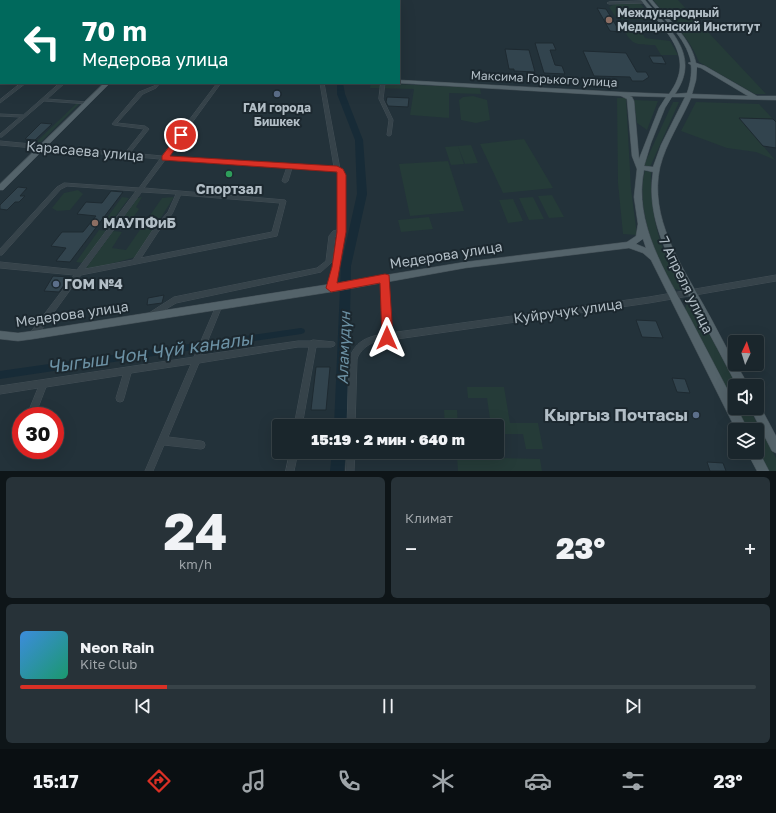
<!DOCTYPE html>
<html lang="ru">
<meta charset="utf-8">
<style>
:root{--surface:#1a262c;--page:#273238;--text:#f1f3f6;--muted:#9fa5a9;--line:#384348;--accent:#d93025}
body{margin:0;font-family:"Golos Text",sans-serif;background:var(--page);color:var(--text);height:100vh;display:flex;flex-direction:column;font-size:15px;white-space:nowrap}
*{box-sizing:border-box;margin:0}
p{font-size:13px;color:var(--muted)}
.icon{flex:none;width:22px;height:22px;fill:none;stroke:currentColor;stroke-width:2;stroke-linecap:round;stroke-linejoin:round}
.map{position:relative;height:471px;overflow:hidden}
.sheet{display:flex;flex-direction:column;gap:6px;padding:6px;background:#0e1518;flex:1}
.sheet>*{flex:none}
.guide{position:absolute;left:0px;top:0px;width:400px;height:84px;box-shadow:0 4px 16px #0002,0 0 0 1px var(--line);background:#00695c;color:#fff;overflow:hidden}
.needle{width:26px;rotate:4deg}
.controls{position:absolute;left:728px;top:335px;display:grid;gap:8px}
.controls a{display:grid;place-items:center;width:36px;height:36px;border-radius:4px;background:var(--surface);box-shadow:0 4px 16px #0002,0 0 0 1px var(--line);font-size:20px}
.speed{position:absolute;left:12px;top:407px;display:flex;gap:8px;font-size:20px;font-weight:700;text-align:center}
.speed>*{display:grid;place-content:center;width:52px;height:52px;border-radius:50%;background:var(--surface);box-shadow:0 4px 16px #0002,0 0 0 1px var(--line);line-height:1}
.speed .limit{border:6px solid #d22;background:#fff;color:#111}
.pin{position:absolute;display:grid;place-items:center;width:34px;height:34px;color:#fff;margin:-17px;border:2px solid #fff;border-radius:50%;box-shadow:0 1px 4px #0007}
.me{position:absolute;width:44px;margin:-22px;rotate:0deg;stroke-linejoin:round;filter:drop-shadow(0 0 3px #0008)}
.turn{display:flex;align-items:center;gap:14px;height:84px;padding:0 16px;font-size:18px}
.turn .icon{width:52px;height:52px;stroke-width:2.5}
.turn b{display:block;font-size:28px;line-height:34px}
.big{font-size:30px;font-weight:800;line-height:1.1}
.sheet .card{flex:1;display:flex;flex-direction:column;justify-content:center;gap:6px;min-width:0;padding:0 14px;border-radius:6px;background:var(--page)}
.sheet .dial{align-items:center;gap:0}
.dial b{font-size:52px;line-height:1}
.song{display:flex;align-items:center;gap:12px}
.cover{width:48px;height:48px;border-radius:6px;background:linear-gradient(135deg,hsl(210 70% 55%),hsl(160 70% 35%))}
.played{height:4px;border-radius:2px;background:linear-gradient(90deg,var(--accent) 20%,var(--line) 20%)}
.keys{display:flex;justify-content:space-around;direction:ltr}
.heat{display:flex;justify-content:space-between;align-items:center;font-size:22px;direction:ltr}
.sheet .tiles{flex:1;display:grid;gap:6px;grid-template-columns:1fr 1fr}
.card:last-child{grid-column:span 2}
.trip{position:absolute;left:272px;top:419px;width:232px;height:40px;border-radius:4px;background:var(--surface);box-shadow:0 4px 16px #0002,0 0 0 1px var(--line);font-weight:800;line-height:40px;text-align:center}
.tab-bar{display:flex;height:64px;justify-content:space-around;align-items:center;background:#0a0f12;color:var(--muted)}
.tab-bar .icon{width:28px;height:28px}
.tab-bar .on{color:var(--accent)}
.tab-bar b{font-size:18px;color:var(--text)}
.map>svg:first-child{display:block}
.green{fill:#253b38}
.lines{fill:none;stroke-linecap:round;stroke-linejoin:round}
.canal{fill:#172b37;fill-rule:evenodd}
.river{fill:#172b37;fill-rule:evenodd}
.building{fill:#32444e;stroke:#1e2a31}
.minor-casing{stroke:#434f56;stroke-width:1}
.major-casing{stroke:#434f56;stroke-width:1}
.minor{fill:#36434a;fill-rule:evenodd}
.major{fill:#54636a;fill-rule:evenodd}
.route{fill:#d93025;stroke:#8d1f18}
.education-dot{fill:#8d6e63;stroke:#1c282f;stroke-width:1.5}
.service-dot{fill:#5c6f8a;stroke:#1c282f;stroke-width:1.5}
.leisure-dot{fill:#2e9e5b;stroke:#1c282f;stroke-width:1.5}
.labels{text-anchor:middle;stroke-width:4;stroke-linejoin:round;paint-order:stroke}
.far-poi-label{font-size:12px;font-weight:bold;fill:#b2bec6;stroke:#1c282f;text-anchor:start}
.far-street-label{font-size:12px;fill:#b2bec6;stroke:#1c282f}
.street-label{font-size:14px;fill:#b2bec6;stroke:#1c282f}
.poi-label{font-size:14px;font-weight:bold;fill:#b2bec6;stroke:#1c282f;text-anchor:start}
.water-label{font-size:15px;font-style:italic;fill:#6c91a4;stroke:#1c282f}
.near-poi-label{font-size:17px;font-weight:bold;fill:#b2bec6;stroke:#1c282f;text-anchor:end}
.near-water-label{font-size:18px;font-style:italic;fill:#6c91a4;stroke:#1c282f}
</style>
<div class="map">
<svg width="776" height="471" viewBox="0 0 776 471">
<rect width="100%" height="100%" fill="#23323a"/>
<path class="green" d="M653,0H678L766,94H755L699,62C690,38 670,19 653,0Z
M617,3H640L654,20L617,19L609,7Z
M619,22L657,23L661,29L642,33L645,38L670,41L678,55H661L655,45C630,45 632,43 619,22Z
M371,83L480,88L481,94L449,93V118L410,115L414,89L370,88Z
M473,96L487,100L490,120L476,123L461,120L459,100L463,97Z
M617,98H626L631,189L637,235L623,234L618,183Z
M634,100L658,101L647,130L637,123Z
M673,102H679L650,167L644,165Z
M696,102L759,104L773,119L740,118L775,160L756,152L727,148L681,131Z
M77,103H80L41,142H36Z
M524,139L553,188L503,193L480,144Z
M471,145L478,163L465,164L458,146Z
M458,146L464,164L451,165L445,147Z
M448,161L464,211L410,216L399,164Z
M645,171L651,172C650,214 659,252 683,286L681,290L674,289C656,260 635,206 645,171Z
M78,190L83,194L70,210L57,211L52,208L64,193Z
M552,195L564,217L549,218L538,196Z
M122,197L129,198L111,222H104Z
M142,197L136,207L139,209L128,225H117L137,198Z
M174,197L136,257L84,271L113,231L122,232L112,248L126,250L162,198Z
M533,197L544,219L529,220L519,198Z
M513,199L523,221L508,223L499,200Z
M429,217L433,229L401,232L398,220Z
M99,230L107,231L83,263L76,262Z
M686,305H690L697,311L737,386H735V407L685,311Z
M467,387H504L510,423H538L543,449H526L523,434H497V426H491L487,398H468Z
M735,408H749L776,458V471H768L757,450V430H747Z
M444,410H457L458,426H445Z
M457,457L540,459L542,471H458Z"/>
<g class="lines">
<path class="canal" d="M301,328L304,329L305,331L304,333L301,334L0,379V371Z"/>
<path class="river" d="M322,0H328V1H322Z
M337,83H343L345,94L363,140L367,194L351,266L348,426H334L341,266L357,194L355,140L337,94Z
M332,452H346L344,471H330Z"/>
</g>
<path class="building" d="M597,8L606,9L620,32L610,31Z
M535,43H553L556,50H550L555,65L562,66L565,74L544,73Z
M505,49L529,50L535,72L514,71V69H509Z
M583,51L626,53L637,72H646L649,77L643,81H632L630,77L594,76Z
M649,56H662L666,64L653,63Z
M387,97L409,98L408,107L388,106L386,102Z
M739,118L773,119L776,122V148L763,146Z
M41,123L52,124L35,140L25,139Z
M18,187L27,188L20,196H25L19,202H15L7,210L0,209V205Z
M111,191L123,192L70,262L56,261L66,248L51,246L62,232H83L96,216L77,214L86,202L102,203Z
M53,276L70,277L59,292L44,291Z
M164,295L162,303L147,305L148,298Z
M636,320L656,321L663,338L642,337Z
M316,367H330L326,410H311Z
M672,378L685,379L690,393L677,392Z
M707,462L723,463L726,471H710Z"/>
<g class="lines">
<g class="minor-casing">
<path id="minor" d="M305,0H309L310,1H306Z
M645,1L646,2L644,3L609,4L607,3L609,2Z
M0,73H1V75H0Z
M21,83H26L0,103V100Z
M60,83H65L47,99L87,102L89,103V104L44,101L2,137H0V134L20,117L0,116V114L23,115Z
M156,83H160L156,88L143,94L117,123L145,126L149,129L130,153L162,156L217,83H221L167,157L334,167L320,83H324L340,169L345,175L343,229L345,231L343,233L340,260L334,288L333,290L331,291L329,290L328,288L334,260L337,235L335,237L332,262L321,272L176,303L153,317L151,318L149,317L148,315L149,313L174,297L317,268L326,261L329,236L333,231L337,230L339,175L335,171L292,168L288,181L285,183L282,181L287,167L165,160L144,188L285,200L286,201L277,236L81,275L36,337L33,338L30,337L29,335L30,333L74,275L0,268V262L77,270L136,191L67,186L61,189L2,255H0V249L57,187L64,183L139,188L160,159L0,145V141L125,153L144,129L114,125L112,124L139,92L154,86ZM142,192L176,194L168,212L154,228L133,260L85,269ZM181,195L280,203L272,232L141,258L158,232L172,214Z
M381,83H385L383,99L393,120L391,135L389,136L387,135L389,120L379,99Z
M385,275L387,276L388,278L390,333L649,297L776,275V281L649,303L390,340L387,341C375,339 361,347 357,359L355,426H347L349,359C355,342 366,337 383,334L382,278L383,276Z
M219,303L221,304L222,306L202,355L298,341H310L313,340L334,342L335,344L334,346L331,347H316L302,426H294L309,347H298L199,363L168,437L201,441L204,442L205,445L204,448L201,449L164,445L153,471H145L191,364L131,373L124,398L123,401L120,402L117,401L116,398L123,375L46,387L36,413L33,414L30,413L29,410L38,388L0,394V386L194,357L216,306L217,304Z
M290,452H298L294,471H286Z
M347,452H355L354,471H346Z"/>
</g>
<g class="major-casing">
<path id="major" d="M641,0H645C669,29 702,55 675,94L687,93C690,84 692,75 691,65L688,63L691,62C686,37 663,19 648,0H652C668,19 691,38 696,63L705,66L757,96H776V100L691,98C681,121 666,143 660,167C649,217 680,263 703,304C714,323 724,344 735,363C739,369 745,378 748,386H737C724,361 711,336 697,311C674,268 645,223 653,172L644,170C633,223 666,273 690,318C705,347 720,375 735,404V408H737L748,430H736L651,260L643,253L629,248L465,268L337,291L33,339L18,341L0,339V331L18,333L33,331L337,283L465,262L627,242L636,236L638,224L634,197L637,169L632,156L627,99L621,96L397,83H399V80L620,92L669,94C698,55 663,30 641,0ZM697,67L701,68L748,96L692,94L696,80ZM630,96L666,97L659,108L639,159L634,101L632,97ZM672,97H685L661,145L653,167L644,166L651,143L665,108ZM643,239L646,248L636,244Z
M0,56H1V60H0Z
M104,83H110L3,190H0V184Z
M757,403L759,404L776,436V453L772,451L750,408H757Z
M757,448L769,471H757L747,452H757Z"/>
</g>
<use href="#minor" class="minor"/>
<use href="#major" class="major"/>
</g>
<path class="route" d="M181,133L185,135L170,156L337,166L343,169L346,175V232L337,283L385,274L389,275L393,338L391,342L387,343L383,342L382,338L380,283L331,292L326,288L332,267L337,232V172L162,160V156L179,134Z"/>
<g class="education-dot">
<circle cx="609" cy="20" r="4"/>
<circle cx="95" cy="223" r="4"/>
</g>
<g class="service-dot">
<circle cx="277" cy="94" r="4"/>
<circle cx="56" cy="284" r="4"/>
<circle cx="696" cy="415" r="4"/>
</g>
<circle class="leisure-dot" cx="229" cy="174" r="4"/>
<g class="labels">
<g class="far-poi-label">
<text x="617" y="17">Международный<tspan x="617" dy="14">Медицинский Институт</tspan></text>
<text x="277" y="112" text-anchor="middle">ГАИ города<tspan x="277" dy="14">Бишкек</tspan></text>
</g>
<g class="far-street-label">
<text transform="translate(544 79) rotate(3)" y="4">Максима Горького улица</text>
</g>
<g class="street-label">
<text transform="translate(85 151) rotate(5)" y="5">Карасаева улица</text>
<text transform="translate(446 255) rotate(-9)" y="5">Медерова улица</text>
<text transform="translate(686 285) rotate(64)" y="5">7 Апреля улица</text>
<text transform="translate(568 311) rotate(-8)" y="5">Куйручук улица</text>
<text transform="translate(72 314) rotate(-8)" y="5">Медерова улица</text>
</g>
<g class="poi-label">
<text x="229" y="194" text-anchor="middle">Спортзал</text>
<text x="103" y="228">МАУПФиБ</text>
<text x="64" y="289">ГОМ №4</text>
</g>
<g class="water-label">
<text transform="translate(344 348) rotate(-88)" y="5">Аламүдүн</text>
</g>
<g class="near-poi-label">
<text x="688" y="421">Кыргыз Почтасы</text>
</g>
<g class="near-water-label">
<text transform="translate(150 353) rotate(-8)" y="6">Чыгыш Чоң Чүй каналы</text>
</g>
</g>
</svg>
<div class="controls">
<a><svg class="needle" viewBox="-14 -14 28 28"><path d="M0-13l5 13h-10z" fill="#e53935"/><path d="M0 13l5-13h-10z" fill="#9fa5a9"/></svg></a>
<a><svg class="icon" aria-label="sound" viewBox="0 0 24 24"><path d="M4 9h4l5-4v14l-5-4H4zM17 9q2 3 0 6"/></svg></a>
<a><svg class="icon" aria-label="layers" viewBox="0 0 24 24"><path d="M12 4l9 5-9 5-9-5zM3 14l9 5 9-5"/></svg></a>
</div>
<div class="speed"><div class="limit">30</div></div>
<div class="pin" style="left:181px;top:135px;background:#d93025"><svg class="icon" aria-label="arrive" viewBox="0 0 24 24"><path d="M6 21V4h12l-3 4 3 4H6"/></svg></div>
<svg class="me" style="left:387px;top:338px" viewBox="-20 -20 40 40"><path d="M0-17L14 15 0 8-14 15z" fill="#d93025" stroke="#fff" stroke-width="4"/></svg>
<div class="trip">15:19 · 2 мин · 640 m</div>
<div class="guide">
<div class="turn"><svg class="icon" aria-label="left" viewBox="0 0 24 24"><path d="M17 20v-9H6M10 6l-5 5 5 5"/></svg><div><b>70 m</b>Медерова улица</div></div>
</div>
</div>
<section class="sheet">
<div class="tiles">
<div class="card dial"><b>24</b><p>km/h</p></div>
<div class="card"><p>Климат</p>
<div class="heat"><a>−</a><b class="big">23°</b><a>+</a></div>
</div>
<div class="card">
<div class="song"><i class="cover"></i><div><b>Neon Rain</b><p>Kite Club</p></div></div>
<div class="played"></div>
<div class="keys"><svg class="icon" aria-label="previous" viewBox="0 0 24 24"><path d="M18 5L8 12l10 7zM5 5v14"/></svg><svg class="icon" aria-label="pause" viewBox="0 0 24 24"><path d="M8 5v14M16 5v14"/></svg><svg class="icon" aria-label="next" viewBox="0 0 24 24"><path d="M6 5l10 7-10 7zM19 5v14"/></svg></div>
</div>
</div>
</section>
<nav class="tab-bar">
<b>15:17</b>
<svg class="icon on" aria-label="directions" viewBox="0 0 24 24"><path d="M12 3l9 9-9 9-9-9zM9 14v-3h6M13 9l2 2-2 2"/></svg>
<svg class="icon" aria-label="music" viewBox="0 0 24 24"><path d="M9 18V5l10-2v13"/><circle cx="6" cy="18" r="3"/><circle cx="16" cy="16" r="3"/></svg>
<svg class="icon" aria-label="phone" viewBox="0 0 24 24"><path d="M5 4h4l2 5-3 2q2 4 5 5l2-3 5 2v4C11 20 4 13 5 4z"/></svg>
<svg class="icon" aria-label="climate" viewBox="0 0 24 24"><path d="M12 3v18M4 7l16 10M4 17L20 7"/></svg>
<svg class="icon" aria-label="car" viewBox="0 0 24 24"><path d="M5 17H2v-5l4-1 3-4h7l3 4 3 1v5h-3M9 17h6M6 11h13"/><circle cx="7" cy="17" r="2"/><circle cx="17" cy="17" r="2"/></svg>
<svg class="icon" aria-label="filters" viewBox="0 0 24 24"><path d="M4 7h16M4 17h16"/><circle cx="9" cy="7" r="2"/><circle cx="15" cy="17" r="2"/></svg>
<b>23°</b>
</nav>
